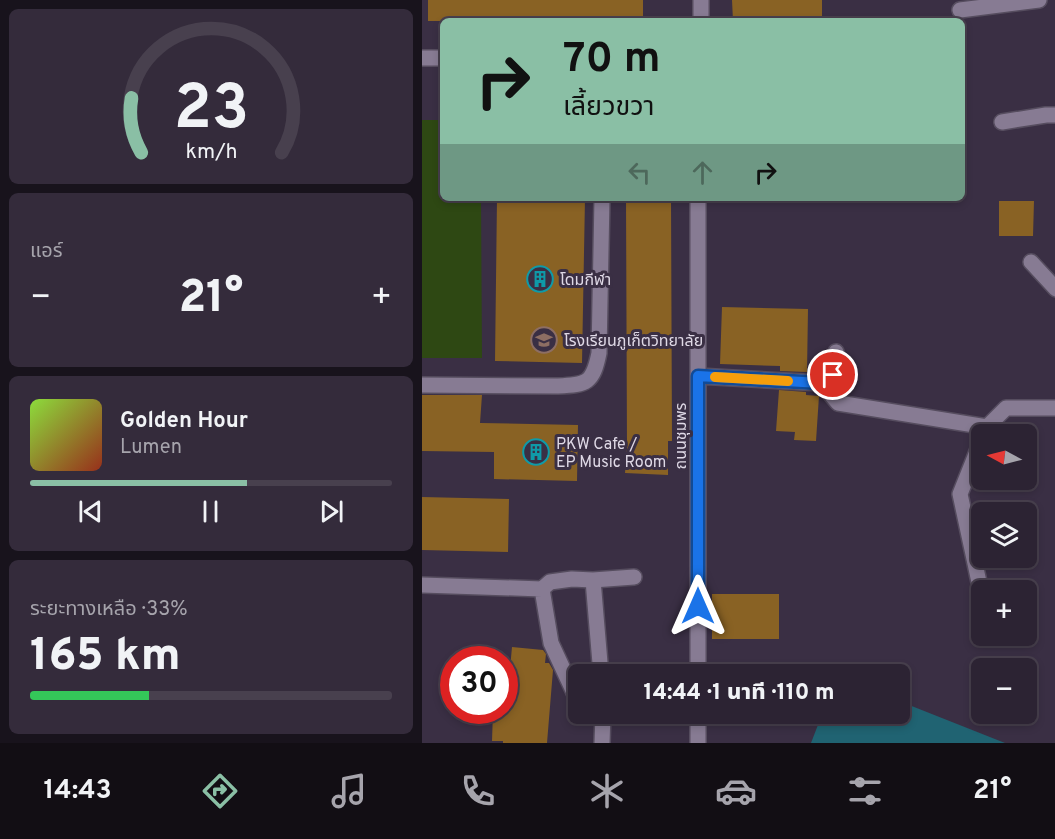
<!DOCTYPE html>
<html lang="th">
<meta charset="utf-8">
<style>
:root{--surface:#2c2333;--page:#342b3b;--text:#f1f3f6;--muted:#a6a4ac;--line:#48404e;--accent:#8abfa5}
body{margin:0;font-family:Overpass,"Noto Sans Thai",sans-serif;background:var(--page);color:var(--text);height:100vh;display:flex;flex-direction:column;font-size:22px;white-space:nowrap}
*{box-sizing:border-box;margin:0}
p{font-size:20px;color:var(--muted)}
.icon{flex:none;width:33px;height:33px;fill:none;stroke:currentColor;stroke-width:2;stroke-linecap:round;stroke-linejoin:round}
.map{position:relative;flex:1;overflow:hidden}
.panel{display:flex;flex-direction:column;gap:9px;padding:9px;background:#18131c;width:422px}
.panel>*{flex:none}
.top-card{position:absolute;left:18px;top:18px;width:525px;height:183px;border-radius:9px;box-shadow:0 3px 9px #0003,0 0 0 2px var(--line);background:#8abfa5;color:#111;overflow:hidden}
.needle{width:39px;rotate:277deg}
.tools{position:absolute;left:549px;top:424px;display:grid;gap:12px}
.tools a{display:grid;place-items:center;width:66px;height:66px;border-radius:9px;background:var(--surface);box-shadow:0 3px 9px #0003,0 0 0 2px var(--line);font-size:30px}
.speed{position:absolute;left:18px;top:646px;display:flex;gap:12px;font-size:30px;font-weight:700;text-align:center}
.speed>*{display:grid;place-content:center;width:78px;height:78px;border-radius:50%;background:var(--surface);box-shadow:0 3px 9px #0003,0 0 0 2px var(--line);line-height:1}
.speed .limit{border:9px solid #d22;background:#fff;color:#111}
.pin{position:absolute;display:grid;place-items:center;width:51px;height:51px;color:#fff;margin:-26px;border:3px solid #fff;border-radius:50%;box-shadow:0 2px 6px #0007}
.me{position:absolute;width:66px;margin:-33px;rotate:0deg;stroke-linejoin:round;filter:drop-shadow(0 0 4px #0008)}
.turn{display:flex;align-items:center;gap:21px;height:126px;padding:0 24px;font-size:27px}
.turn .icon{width:78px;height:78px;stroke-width:2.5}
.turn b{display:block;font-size:42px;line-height:51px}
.lanes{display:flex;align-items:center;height:57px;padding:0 24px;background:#0003;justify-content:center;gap:30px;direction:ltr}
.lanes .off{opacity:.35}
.big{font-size:45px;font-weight:800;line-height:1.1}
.panel .card{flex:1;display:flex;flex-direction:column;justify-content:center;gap:9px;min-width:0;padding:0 21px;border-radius:9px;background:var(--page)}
.panel .dial{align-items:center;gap:0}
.dial svg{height:156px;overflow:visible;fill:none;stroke:var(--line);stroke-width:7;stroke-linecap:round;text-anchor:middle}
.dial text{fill:var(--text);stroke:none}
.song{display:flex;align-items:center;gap:18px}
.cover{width:72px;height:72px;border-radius:9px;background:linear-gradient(135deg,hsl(90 70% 55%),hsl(10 70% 35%))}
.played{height:6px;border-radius:3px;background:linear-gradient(90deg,var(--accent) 60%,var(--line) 60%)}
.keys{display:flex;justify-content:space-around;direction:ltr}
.heat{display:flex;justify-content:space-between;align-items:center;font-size:33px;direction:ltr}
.charge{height:9px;border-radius:4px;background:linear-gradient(90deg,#34c759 33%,var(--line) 0)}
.trip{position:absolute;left:146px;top:664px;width:342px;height:60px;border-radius:9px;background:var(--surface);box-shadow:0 3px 9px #0003,0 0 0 2px var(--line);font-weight:800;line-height:60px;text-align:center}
.menu{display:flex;height:96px;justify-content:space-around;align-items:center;background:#120e14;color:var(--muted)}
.menu .icon{width:42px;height:42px}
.menu .current{color:var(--accent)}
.menu b{font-size:27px;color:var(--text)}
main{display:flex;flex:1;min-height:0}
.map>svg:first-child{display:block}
.green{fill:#2e4813}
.water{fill:#206372}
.building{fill:#896224}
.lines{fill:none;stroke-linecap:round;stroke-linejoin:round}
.minor-casing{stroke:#564d5f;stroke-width:18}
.minor{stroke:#877b93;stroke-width:15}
.route-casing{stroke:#114b97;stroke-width:15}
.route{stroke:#1a73e8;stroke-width:10}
.slow{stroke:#f59e0b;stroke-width:10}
.labels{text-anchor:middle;stroke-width:6;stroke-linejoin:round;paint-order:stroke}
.poi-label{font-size:16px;fill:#dfd9e6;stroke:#3a2f44;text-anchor:start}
.street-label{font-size:16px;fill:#dfd9e6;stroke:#3a2f44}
</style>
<main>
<section class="panel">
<div class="card dial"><svg viewBox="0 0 100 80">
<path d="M14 69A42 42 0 1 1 86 69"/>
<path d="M14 69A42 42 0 0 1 9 41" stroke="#8abfa5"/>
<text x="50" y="56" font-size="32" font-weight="700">23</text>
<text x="50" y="72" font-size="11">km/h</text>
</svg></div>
<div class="card"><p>แอร์</p>
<div class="heat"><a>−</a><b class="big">21°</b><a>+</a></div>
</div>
<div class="card">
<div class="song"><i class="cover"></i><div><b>Golden Hour</b><p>Lumen</p></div></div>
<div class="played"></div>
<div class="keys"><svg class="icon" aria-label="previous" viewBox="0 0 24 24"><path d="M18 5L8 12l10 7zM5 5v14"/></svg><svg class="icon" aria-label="pause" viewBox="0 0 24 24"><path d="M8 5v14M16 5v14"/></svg><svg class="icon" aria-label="next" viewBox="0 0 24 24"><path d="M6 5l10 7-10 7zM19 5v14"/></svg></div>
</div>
<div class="card"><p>ระยะทางเหลือ · 33%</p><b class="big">165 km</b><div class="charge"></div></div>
</section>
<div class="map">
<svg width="634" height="743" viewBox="0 0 634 743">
<rect width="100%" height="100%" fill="#3a2f44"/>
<path class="green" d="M0,120H21V198H59L60,358H0Z"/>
<path class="water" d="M477,701L583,743H389L399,717L432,721L435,714H477Z"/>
<path class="building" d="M6,0H221V21H6Z
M310,0H400V21H311Z
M75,198H163L160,363L73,361Z
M204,198H249L250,441H246V475L203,473L205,447Z
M577,201H612L611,236H577Z
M300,307L386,309L385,372L358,371V366L298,364Z
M357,390L384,392V395L397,396L394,441L372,440L373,432L354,431Z
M0,395H60L58,423L156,425L155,481L72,479V452L0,451Z
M0,497L87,499L86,552L0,550Z
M290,594H357V639H290Z
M90,647L121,650L124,654L123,663H127L131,670L125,743H81V741H70L71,711H84Z"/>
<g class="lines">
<g class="minor-casing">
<path id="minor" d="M538,10L617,0
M279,21V0
M0,58H21
M580,122L624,115H634
M609,262L634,289
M276,376L399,383L416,403L565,427L584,408H634
M399,383L411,375L414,352
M0,385L136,386C165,385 171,383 177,353L180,198
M560,439L538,494L560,596
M171,580L179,675
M0,585L120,589
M276,675V198
M156,699H155L129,643L120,589L128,582L150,579L171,580L212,577
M180,743L181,714
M276,743V714"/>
</g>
<use href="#minor" class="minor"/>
</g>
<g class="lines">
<g class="route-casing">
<path id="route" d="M276,606V376L399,383L411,375"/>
</g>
<use href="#route" class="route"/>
<path class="slow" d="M293,377L366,381"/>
</g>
<defs>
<g id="building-ring" transform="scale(1.35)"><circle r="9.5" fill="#3a2f44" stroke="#0f9aa8" stroke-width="1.5"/><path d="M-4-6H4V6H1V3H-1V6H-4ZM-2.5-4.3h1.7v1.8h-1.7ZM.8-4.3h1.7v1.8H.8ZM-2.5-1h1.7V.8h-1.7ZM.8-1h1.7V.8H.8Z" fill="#0f9aa8"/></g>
<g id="school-ring" transform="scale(1.35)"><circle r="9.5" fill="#3a2f44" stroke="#8d6e63" stroke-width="1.5"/><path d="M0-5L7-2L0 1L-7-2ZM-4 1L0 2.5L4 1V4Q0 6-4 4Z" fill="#8d6e63"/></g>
</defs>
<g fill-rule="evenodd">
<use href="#building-ring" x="118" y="279"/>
<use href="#school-ring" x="122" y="340"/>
<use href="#building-ring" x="114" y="452"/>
</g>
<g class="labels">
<g class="poi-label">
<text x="138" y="285">โดมกีฬา</text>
<text x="142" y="346">โรงเรียนภูเก็ตวิทยาลัย</text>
<text x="134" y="449">PKW Cafe /<tspan x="134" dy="18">EP Music Room</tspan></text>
</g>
<g class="street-label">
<text transform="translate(258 436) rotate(-90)" y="6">ถนนชุมพร</text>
</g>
</g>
</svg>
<div class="tools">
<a><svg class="needle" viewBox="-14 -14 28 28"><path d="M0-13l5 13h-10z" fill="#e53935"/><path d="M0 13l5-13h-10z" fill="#a6a4ac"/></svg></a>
<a><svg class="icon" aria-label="layers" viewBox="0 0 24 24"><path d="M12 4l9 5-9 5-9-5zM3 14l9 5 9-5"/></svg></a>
<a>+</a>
<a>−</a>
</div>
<div class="speed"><div class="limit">30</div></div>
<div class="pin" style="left:411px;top:375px;background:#d93025"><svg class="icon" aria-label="arrive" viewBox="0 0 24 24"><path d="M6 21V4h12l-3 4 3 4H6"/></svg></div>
<svg class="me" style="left:276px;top:606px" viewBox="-20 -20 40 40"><path d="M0-17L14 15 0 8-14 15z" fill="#1a73e8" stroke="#fff" stroke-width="4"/></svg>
<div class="trip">14:44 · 1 นาที · 110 m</div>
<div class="top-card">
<div class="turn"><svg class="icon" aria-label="right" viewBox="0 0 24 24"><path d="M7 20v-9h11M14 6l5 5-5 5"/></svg><div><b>70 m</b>เลี้ยวขวา</div></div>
<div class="lanes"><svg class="icon off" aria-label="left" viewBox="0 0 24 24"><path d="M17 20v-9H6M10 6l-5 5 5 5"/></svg><svg class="icon off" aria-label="ahead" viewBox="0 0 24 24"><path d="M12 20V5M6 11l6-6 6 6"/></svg><svg class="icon" aria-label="right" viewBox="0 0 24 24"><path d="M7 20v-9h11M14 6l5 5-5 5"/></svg></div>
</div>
</div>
</main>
<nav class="menu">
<b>14:43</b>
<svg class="icon current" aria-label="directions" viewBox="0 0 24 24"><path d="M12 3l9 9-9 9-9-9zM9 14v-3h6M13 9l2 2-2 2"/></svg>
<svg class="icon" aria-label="music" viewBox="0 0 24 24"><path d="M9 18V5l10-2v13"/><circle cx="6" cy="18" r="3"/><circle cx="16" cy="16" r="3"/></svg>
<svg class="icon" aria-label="phone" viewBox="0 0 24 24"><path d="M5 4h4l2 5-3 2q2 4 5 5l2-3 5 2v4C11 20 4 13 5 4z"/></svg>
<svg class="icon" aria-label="climate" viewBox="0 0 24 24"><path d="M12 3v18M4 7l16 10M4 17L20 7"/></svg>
<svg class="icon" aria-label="car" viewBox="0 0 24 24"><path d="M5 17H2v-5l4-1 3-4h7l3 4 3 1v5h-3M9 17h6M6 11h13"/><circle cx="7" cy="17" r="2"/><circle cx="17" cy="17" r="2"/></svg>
<svg class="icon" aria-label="filters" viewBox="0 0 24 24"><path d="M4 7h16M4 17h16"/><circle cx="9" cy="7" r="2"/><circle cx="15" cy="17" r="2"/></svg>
<b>21°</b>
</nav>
